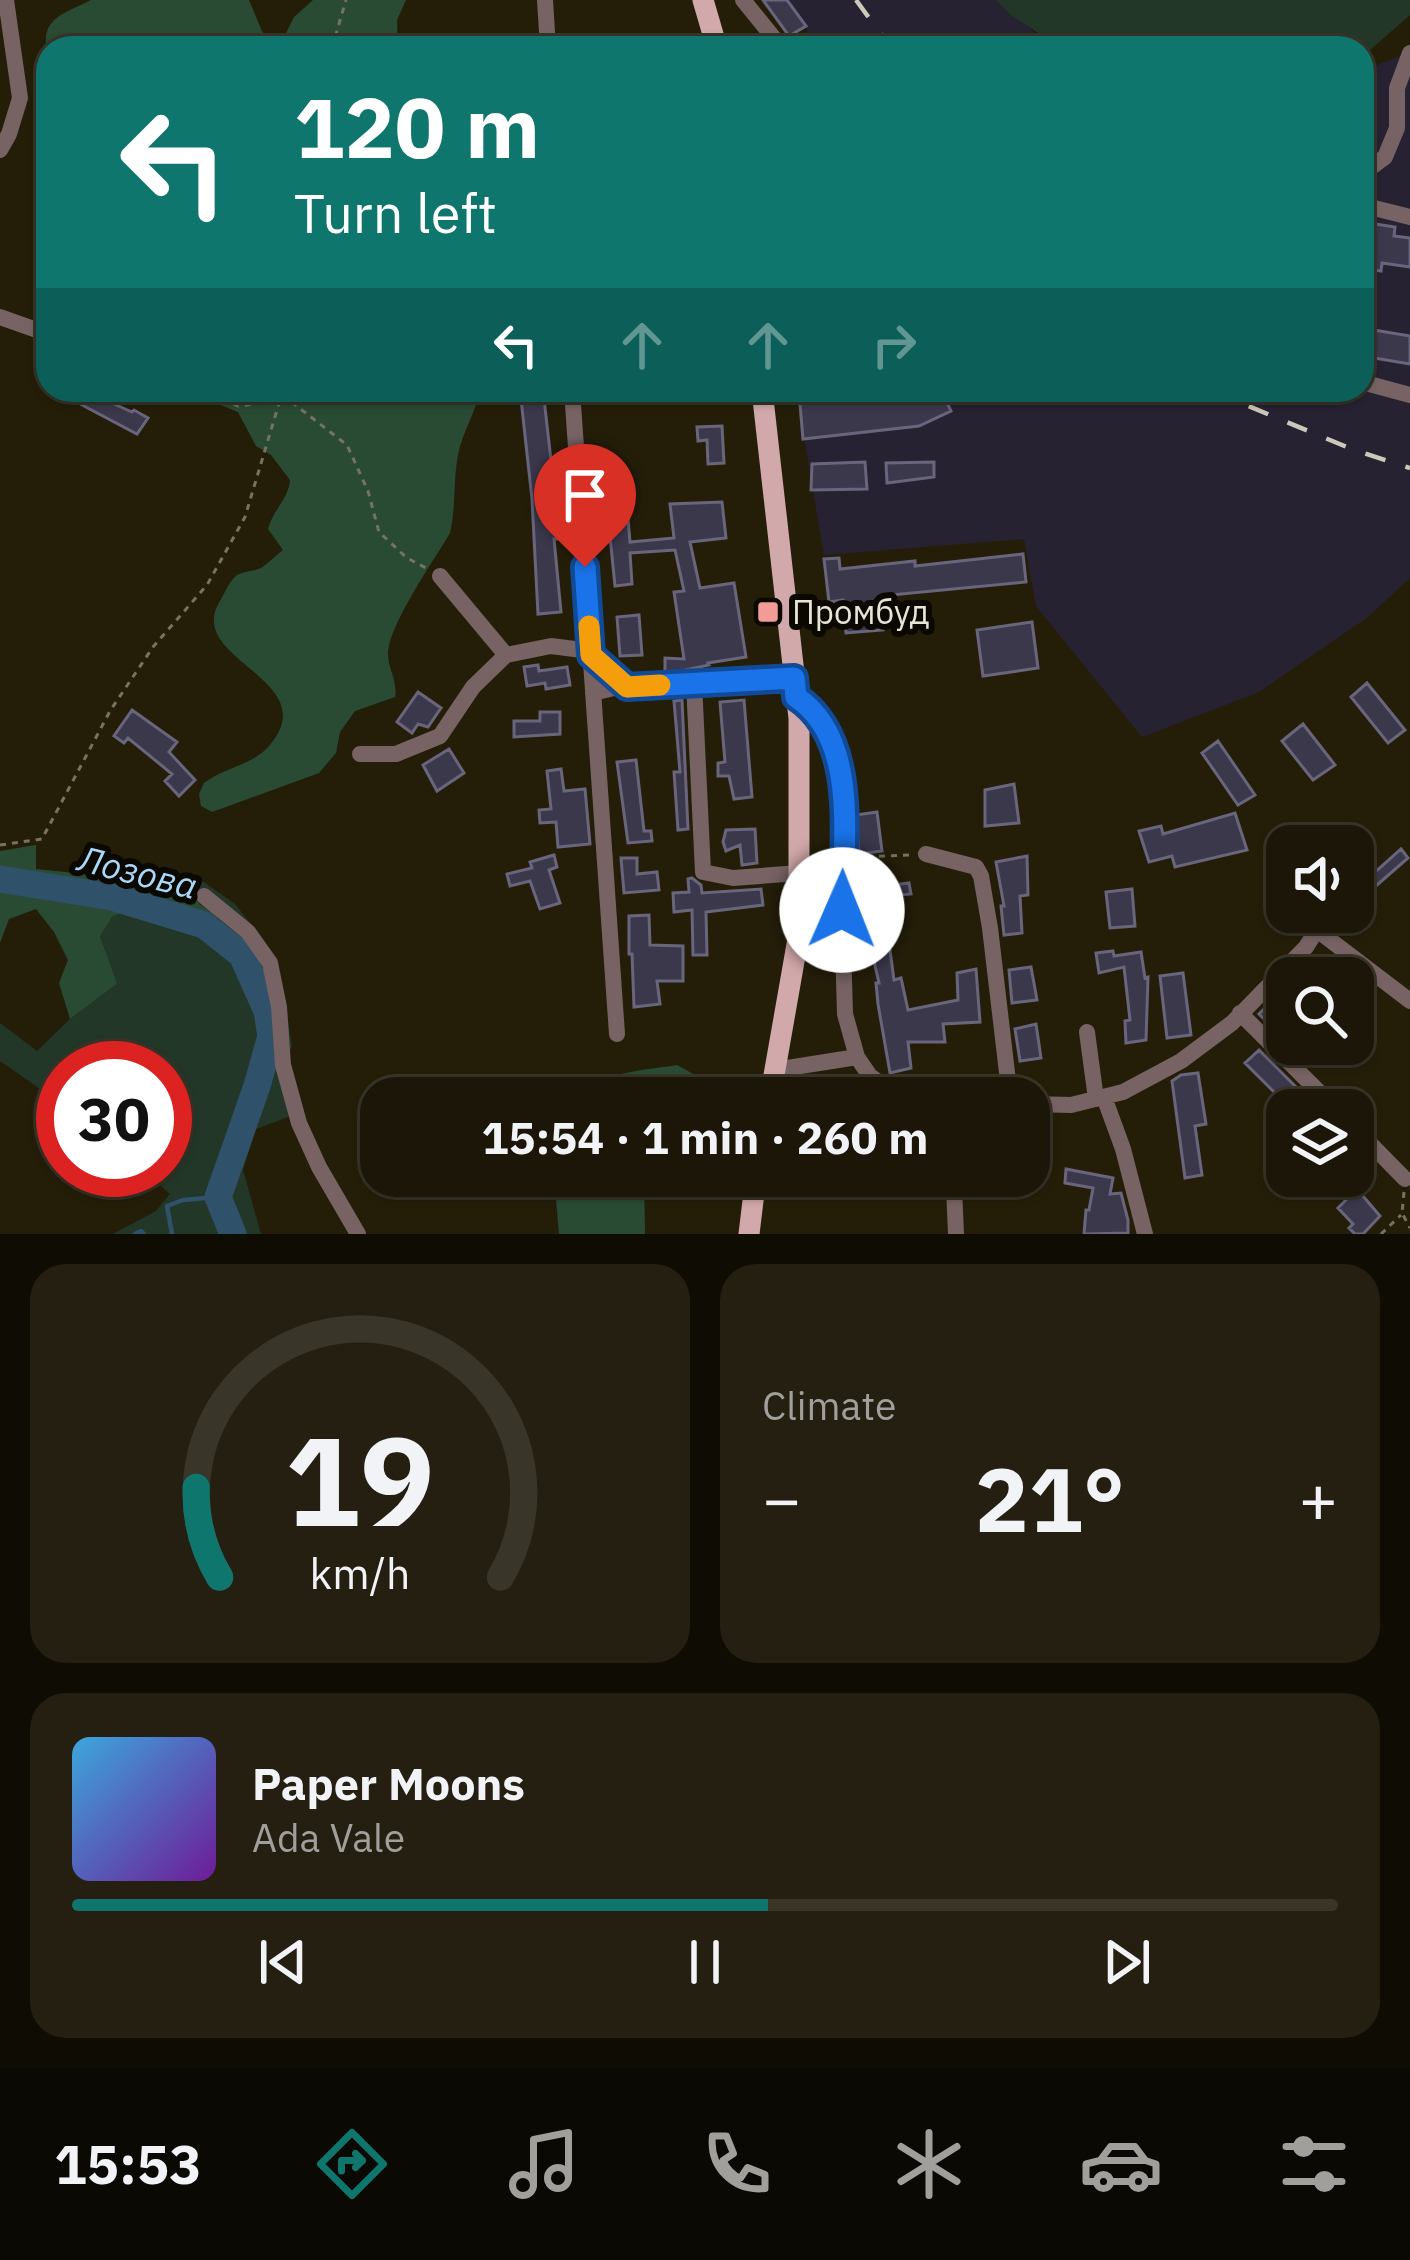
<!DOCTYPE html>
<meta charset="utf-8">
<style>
:root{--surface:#1b1607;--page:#241f11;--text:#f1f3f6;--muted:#a09f9b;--line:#393528;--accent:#0f766e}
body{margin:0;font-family:"IBM Plex Sans",sans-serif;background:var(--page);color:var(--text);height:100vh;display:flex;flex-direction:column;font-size:45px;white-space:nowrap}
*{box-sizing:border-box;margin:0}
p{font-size:39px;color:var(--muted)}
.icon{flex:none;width:66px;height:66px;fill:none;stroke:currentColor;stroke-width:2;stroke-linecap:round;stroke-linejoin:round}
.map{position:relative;height:1234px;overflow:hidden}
.drawer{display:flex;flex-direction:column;gap:30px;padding:30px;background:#0f0c04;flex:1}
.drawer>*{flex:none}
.hud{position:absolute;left:36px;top:36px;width:1338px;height:366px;border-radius:36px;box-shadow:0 3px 9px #0004,0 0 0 3px var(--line);background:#0f766e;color:#fff;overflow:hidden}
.controls{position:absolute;left:1266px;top:825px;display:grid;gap:24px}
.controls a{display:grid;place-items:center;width:108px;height:108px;border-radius:24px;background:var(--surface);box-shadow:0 3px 9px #0004,0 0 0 3px var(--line);font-size:60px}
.speed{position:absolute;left:36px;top:1041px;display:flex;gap:24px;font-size:60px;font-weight:700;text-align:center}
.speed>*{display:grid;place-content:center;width:156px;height:156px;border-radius:50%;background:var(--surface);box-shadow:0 3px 9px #0004,0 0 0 3px var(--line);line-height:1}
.speed .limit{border:18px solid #d22;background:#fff;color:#111}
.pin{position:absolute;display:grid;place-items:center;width:102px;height:102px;color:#fff;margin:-123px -51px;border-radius:50% 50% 50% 0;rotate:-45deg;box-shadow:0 0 12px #0007}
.pin .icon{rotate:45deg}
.me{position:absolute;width:132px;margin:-66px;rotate:1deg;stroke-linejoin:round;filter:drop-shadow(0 0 9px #0008)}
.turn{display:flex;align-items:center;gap:42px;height:252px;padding:0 60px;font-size:54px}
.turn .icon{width:156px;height:156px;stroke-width:2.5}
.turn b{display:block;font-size:84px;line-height:102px}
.lanes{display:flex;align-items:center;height:114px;padding:0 60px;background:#0003;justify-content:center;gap:60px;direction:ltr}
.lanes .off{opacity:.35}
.big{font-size:90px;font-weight:700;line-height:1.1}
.drawer .tile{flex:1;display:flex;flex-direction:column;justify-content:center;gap:18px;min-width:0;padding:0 42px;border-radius:36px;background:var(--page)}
.drawer .dial{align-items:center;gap:0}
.dial svg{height:312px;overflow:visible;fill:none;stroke:var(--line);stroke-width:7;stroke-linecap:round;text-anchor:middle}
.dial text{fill:var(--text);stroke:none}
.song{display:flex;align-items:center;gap:36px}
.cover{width:144px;height:144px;border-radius:18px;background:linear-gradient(135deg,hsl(200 70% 55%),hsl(280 70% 35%))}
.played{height:12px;border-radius:6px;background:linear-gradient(90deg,var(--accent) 55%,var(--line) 55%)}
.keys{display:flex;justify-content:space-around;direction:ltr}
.heat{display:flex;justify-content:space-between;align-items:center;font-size:66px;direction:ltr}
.drawer .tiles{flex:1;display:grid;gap:30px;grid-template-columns:1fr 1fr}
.tile:last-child{grid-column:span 2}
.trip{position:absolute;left:360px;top:1077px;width:690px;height:120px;border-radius:36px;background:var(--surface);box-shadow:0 3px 9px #0004,0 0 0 3px var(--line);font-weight:700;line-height:120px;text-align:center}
.dock{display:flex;height:192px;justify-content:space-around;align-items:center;background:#0b0903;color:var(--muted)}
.dock .icon{width:84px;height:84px}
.dock .current{color:var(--accent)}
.dock b{font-size:54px;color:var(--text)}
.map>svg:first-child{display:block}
.industrial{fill:#272232}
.green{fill:#233728}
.forest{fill:#294b34}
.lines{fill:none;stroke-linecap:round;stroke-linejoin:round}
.stream{stroke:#30516a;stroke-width:4.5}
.river{stroke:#30516a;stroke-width:27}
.building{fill:#3b384c;stroke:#68657c;stroke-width:3}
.path{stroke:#777361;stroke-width:3;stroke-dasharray:6 6;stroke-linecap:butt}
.minor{stroke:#776363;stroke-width:16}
.major{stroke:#d2a9aa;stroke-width:21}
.rail{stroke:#cdc9ba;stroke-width:4.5;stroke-dasharray:21 21;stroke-linecap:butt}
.route-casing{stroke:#114b97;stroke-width:30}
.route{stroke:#1a73e8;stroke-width:21}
.slow{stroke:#f59e0b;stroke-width:21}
.poi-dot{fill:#f59b97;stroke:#0b0802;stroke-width:4.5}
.labels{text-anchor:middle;stroke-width:12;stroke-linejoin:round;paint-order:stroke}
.poi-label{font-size:33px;fill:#e8e5d7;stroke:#0b0802;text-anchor:start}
.water-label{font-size:36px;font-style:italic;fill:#a9d7fb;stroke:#0b0802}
</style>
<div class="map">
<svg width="1410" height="1234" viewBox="0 0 1410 1234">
<rect width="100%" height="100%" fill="#241e09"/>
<path class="industrial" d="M783,0H999L1052,48H789L808,31Z
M1410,52V578L1368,617L1259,692L1142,737L1036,606L1024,539L824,555L796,390H1362V71Z"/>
<path class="green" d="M996,0H1410V15L1362,57V48H1061L1011,15Z
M201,880L235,904L253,927L284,996L292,1046L288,1055L304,1111L256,1129L243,1170L261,1234H113L156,1211L170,1194L143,1170H165V1068H63V1118L42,1109L46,1093L0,1061V1023L37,1051L70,1019L116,985L100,935L112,917L126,910L174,928L200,905L187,889Z"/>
<path class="forest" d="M91,0H249L262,31L272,44L283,39L294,17L313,0H406L397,20L398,48H48V55C38,18 64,14 91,0Z
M136,390H480C476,413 462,432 458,455C453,481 456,508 450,533C434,560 391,622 388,651C387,668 398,680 395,697L355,711L340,732L336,753L319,773L212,812L201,806L199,794L204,783C223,768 253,765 269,746C327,679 183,660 220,601C224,594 229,582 235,577C241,571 253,572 261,568C269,563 276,555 283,550L268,529C273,510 289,498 290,480L271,455L256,446L238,412C201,397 193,390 153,402Z
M36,845V869L142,880L187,889L200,905L218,916L201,932L174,928L127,910L112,917L100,936L117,984L70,1019L59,983L68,960L54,932L36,909L9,919L0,943V851Z
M677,1065L697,1076L704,1087L699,1098H576C591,1073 648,1070 677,1065Z
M554,1176H644L645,1234H559Z"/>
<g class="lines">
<path class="stream" d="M135,1234L141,1231L144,1234
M172,1234L167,1206L183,1200L218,1197"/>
<path class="river" d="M0,879L112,897L204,925L242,955L267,1011L271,1036L257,1086L218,1197L233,1234"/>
</g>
<path class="building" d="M763,0H787L806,26L789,36Z
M1362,222L1395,227L1394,236L1410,238V267L1382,263L1381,271L1362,268Z
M1362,328L1410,336V364L1362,356Z
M90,390L106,397L105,400L132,412L134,410L148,418L137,434L82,405Z
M520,390H543L553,478L557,539H554L561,612L538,614L532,499Z
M806,390H941L951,411L919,426L803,439L799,393Z
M722,426L724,463L708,464L707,440L698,441L697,427Z
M865,462L867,489L811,490L812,464Z
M934,462V477L887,483L886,463Z
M626,496L630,542L674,538L670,504L722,502L726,538L690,542L700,588L734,583L746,657L708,663L709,665L681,671L665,672V658L684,659L674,592L684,591L675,550L630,553L632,584L615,586L606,497Z
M1023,554L1026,582L880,596L883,630L846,633L843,600L829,602L824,559L839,558L840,569L915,561V566Z
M639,615L642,655L620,656L617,617Z
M1032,622L1038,668L983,676L977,630Z
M538,665L539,671L567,667L570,685L546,689L545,683L527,686L524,667Z
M1367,683L1405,730L1388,743L1351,697Z
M418,692L441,708L428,727L418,724L412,733L397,722Z
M682,700L688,829L678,830L674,772H680L674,701Z
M744,700L752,797L734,799L729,776H718V763L725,762L720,702Z
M132,710L177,742L169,752L195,780L179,796L165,781L172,774L128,738L124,743L114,736Z
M540,712H560V734L514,737V721H540Z
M1303,724L1335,765L1313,780L1282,741Z
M1218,741L1255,795L1238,805L1202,753Z
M449,749L464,773L437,791L423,765Z
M636,760L644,831H651L652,841L628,843L617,762Z
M561,769L564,791L585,789L590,844L558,847L556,822L540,823L539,810L551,809L547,771Z
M1014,784L1019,823L985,826V790Z
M877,812L882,851L859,854L856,815Z
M1235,813L1247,850L1175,867L1172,856L1149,862L1139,831L1161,826L1163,834Z
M755,829L757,863L742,865L740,845L726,851L723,842L726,830Z
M1401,849L1408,858L1353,906V892Z
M554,855L557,867L549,870L560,903L540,909L530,881L510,886L507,874L532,868L530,862Z
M1027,856L1028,895L1020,896L1022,933L1004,935L1001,906H1004L996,862Z
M621,858H637V874L657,872L659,890L624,893Z
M879,873L886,878V886L909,883L911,894L890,896L889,928H887L894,980L901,978L908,1010L958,1000L957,973L976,969L980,1022L943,1024L945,1042H908L911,1068L890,1073L878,1004L876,983H879L867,931L863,875Z
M692,878L701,885L702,893L761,889L763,905L706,912L707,955H693L692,910L674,912L673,893L689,892L688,879Z
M1132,889L1135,926L1110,928L1106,892Z
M649,915L650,945L683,946V981H657L660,1004L634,1007L632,954H629V916Z
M1113,951L1114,956L1141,952L1145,978L1148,977L1146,1040L1126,1043L1125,1021L1130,1020L1124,967L1099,973L1096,953Z
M1031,967L1037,1000L1012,1003L1009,970Z
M1183,973L1191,1035L1167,1038L1160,976Z
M1287,986V1042L1259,1014Z
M1036,1024L1041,1058L1020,1061L1015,1029Z
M1259,1050L1299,1090L1286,1104L1245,1063Z
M1198,1073L1206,1124L1195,1126L1202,1175L1185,1178L1172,1081L1181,1075Z
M1066,1169L1113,1178L1110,1194L1121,1193L1128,1220V1233L1084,1234L1086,1210H1089L1093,1188L1065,1183Z
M1357,1189L1380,1216L1363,1234H1355L1349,1228L1353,1224L1338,1208Z"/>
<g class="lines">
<path class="path" d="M332,48L346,0
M200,390L238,406L289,400L347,445L368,491L379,532L407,558L428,569
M0,845L42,839L110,711L153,647L207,585L245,517L283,390
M855,857L912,855
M1404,1192L1402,1213L1410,1228
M1381,1234L1401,1215"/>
<path class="minor" d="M545,0L548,48
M743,0L782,48
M0,150L9,134L20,98L6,0
M1362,174L1385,157L1397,128V88L1410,53
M1362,205L1410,217
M0,317L48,334
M1362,382L1410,395
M118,390L125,395
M572,390L617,1034
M440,576L506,655
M591,655L627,687
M694,683L703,872L733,878L799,873
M593,693L618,687L794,678
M797,697L815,709L831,735L843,786L842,910L845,1014L857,1057L870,1076L892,1092L910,1098
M360,754H396L440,736L473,687L506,655L551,646L590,651
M926,854L976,867L981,876L990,928L1010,1098
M204,896L248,932L270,963L279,1007L283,1065L299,1123L319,1167L358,1234
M1317,930L1410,1001
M1240,1013L1337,1110
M1087,1032L1096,1099
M775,1070L857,1057
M1104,1097L1123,1149L1145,1234
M1029,1104L1071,1105L1123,1092L1181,1061L1232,1023L1306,947L1328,912
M1353,1126L1405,1179
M951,1176L954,1188L956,1234"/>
<path class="major" d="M703,0L717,48
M762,390L799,718V933L770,1098
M749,1234L756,1176"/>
<path class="rail" d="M856,0L891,48
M1210,390L1354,450L1410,468"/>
</g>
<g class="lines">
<g class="route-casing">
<path id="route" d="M585,567L591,655L627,687L794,678L796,697C860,739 843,843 842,910"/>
</g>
<use href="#route" class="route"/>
<path class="slow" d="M589,626L591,655L627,687L660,685"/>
</g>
<rect class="poi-dot" x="756" y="600" width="24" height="24" rx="6"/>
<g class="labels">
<g class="poi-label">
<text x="792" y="624">Промбуд</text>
</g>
<g class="water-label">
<text transform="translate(138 872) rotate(14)" y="13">Лозова</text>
</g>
</g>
</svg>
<div class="controls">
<a><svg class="icon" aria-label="sound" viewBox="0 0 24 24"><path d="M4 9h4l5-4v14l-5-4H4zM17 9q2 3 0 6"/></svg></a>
<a><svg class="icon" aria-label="search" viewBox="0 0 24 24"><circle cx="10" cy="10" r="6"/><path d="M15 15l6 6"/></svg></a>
<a><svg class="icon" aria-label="layers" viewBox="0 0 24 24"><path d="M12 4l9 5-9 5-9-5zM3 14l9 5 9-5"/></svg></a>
</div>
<div class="speed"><div class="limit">30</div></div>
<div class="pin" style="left:585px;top:567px;background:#d93025"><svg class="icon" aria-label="arrive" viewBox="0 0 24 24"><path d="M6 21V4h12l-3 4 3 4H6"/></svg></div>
<svg class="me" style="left:842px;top:910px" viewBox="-20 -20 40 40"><circle r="19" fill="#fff"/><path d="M0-13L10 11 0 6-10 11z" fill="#1a73e8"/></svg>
<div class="trip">15:54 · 1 min · 260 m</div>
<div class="hud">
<div class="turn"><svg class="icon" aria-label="left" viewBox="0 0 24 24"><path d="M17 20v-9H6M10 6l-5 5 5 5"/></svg><div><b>120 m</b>Turn left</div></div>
<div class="lanes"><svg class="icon" aria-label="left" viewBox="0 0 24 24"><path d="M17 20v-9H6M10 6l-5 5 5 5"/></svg><svg class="icon off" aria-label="ahead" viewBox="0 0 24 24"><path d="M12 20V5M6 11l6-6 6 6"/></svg><svg class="icon off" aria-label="ahead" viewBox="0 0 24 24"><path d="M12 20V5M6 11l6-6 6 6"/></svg><svg class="icon off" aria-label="right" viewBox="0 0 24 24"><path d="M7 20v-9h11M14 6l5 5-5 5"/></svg></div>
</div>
</div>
<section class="drawer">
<div class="tiles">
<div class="tile dial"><svg viewBox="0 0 100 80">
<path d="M14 69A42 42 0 1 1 86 69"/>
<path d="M14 69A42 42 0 0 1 8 46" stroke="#0f766e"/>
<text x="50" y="56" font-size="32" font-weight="700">19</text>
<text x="50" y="72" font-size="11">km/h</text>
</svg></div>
<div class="tile"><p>Climate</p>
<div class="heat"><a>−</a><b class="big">21°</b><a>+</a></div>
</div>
<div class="tile">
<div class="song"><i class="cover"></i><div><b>Paper Moons</b><p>Ada Vale</p></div></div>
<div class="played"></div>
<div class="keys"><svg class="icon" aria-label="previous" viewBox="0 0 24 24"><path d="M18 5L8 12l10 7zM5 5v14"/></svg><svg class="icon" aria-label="pause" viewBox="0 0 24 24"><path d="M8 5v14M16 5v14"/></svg><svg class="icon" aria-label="next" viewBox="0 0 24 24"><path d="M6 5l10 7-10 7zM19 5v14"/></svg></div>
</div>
</div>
</section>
<nav class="dock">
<b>15:53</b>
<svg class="icon current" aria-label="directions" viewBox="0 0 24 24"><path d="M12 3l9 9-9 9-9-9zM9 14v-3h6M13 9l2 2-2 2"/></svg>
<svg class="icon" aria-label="music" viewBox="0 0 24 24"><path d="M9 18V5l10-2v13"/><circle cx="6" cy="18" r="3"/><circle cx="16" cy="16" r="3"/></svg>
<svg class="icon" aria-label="phone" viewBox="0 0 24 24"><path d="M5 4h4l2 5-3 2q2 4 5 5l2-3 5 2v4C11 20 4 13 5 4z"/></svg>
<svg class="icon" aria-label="climate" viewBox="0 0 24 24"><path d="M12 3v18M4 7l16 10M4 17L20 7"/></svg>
<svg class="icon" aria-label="car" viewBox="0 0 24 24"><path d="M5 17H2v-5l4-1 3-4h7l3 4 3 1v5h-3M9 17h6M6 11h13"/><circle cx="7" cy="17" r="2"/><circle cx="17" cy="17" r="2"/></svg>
<svg class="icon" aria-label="filters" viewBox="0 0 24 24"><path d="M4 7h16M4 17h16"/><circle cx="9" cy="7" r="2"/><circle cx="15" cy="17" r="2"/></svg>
</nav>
